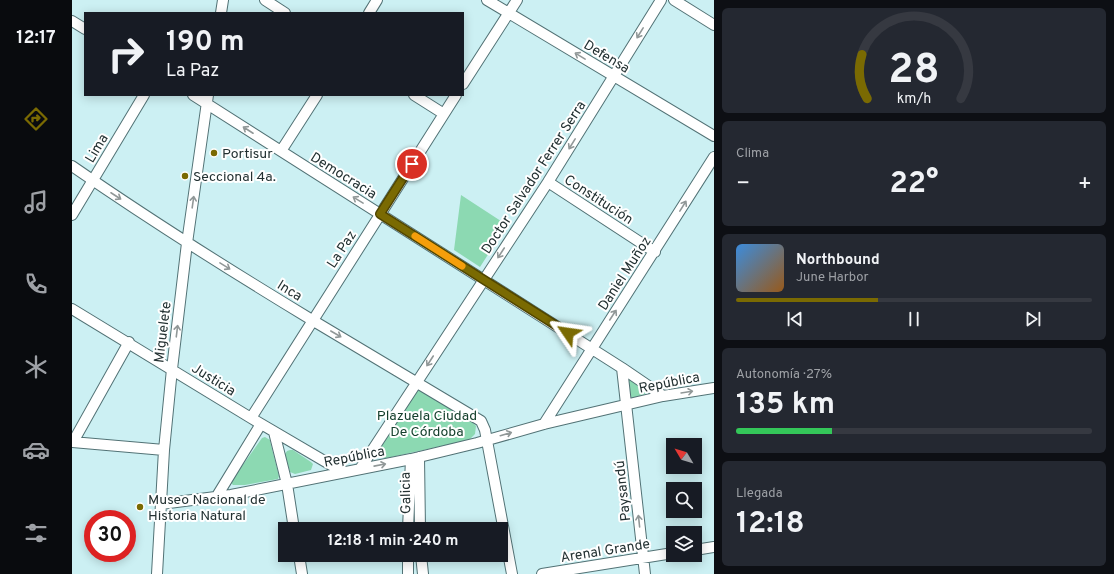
<!DOCTYPE html>
<html lang="es">
<meta charset="utf-8">
<style>
:root{--surface:#171b24;--page:#242831;--text:#f1f3f6;--muted:#9ea1a6;--line:#363941;--accent:#7a6a02}
body{margin:0;font-family:Overpass,sans-serif;background:var(--page);color:var(--text);height:100vh;display:flex;flex-direction:column;font-size:15px;white-space:nowrap}
*{box-sizing:border-box;margin:0}
p{font-size:13px;color:var(--muted)}
.icon{flex:none;width:22px;height:22px;fill:none;stroke:currentColor;stroke-width:2;stroke-linecap:round;stroke-linejoin:round}
.map{position:relative;flex:1;overflow:hidden}
.drawer{display:flex;flex-direction:column;gap:8px;padding:8px;background:#0d0f14;width:400px}
.drawer>*{flex:none}
.guide{position:absolute;left:12px;top:12px;width:380px;height:84px;border-radius:0px;box-shadow:0 2px 10px #0003;background:#171b24;color:var(--text);overflow:hidden}
.needle{width:26px;rotate:308deg}
.fabs{position:absolute;left:594px;top:438px;display:grid;gap:8px}
.fabs a{display:grid;place-items:center;width:36px;height:36px;border-radius:0px;background:var(--surface);box-shadow:0 2px 10px #0003;font-size:20px}
.speed{position:absolute;left:12px;top:510px;display:flex;gap:8px;font-size:20px;font-weight:700;text-align:center}
.speed>*{display:grid;place-content:center;width:52px;height:52px;border-radius:50%;background:var(--surface);box-shadow:0 2px 10px #0003;line-height:1}
.speed .limit{border:6px solid #d22;background:#fff;color:#111}
.pin{position:absolute;display:grid;place-items:center;width:34px;height:34px;color:#fff;margin:-17px;border:2px solid #fff;border-radius:50%;box-shadow:0 1px 4px #0007}
.me{position:absolute;width:44px;margin:-22px;rotate:302deg;stroke-linejoin:round;filter:drop-shadow(0 0 3px #0008)}
.turn{display:flex;align-items:center;gap:14px;height:84px;padding:0 16px;font-size:18px}
.turn .icon{width:52px;height:52px;stroke-width:2.5}
.turn b{display:block;font-size:28px;line-height:34px}
.big{font-size:30px;font-weight:700;line-height:1.1}
.drawer .widget{flex:1;display:flex;flex-direction:column;justify-content:center;gap:6px;min-width:0;padding:0 14px;border-radius:6px;background:var(--page)}
.drawer .dial{align-items:center;gap:0}
.dial svg{height:104px;overflow:visible;fill:none;stroke:var(--line);stroke-width:7;stroke-linecap:round;text-anchor:middle}
.dial text{fill:var(--text);stroke:none}
.song{display:flex;align-items:center;gap:12px}
.cover{width:48px;height:48px;border-radius:6px;background:linear-gradient(135deg,hsl(210 70% 55%),hsl(30 70% 35%))}
.played{height:4px;border-radius:2px;background:linear-gradient(90deg,var(--accent) 40%,var(--line) 40%)}
.keys{display:flex;justify-content:space-around;direction:ltr}
.heat{display:flex;justify-content:space-between;align-items:center;font-size:22px;direction:ltr}
.charge{height:6px;border-radius:3px;background:linear-gradient(90deg,#34c759 27%,var(--line) 0)}
.trip{position:absolute;left:206px;top:522px;width:230px;height:40px;border-radius:0px;background:var(--surface);box-shadow:0 2px 10px #0003;font-weight:700;line-height:40px;text-align:center}
main{display:flex;flex:1;min-height:0}
.dock{display:flex;flex-direction:column;width:72px;justify-content:space-around;align-items:center;background:#090b0e;color:var(--muted)}
.dock .icon{width:28px;height:28px}
.dock .current{color:var(--accent)}
.dock b{font-size:18px;color:var(--text)}
.map>svg:first-child{display:block}
.green{fill:#8cd9b2}
.lines{fill:none;stroke-linecap:round;stroke-linejoin:round}
.minor-casing{stroke:#527275;stroke-width:12}
.minor{stroke:#fff;stroke-width:10}
.oneway{stroke:#919898}
.route-casing{stroke:#4f4501;stroke-width:10}
.route{stroke:#7a6a02;stroke-width:7}
.slow{stroke:#f59e0b;stroke-width:7}
.poi-dot{fill:#7a6a02;stroke:#fff;stroke-width:1.5}
.labels{text-anchor:middle;stroke-width:4;stroke-linejoin:round;paint-order:stroke}
.street-label{font-size:14px;fill:#233132;stroke:#fff}
.poi-label{font-size:14px;fill:#233132;stroke:#fff;text-anchor:start}
.park-label{font-size:14px;fill:#15402d;stroke:#fff}
</style>
<main>
<nav class="dock">
<b>12:17</b>
<svg class="icon current" aria-label="directions" viewBox="0 0 24 24"><path d="M12 3l9 9-9 9-9-9zM9 14v-3h6M13 9l2 2-2 2"/></svg>
<svg class="icon" aria-label="music" viewBox="0 0 24 24"><path d="M9 18V5l10-2v13"/><circle cx="6" cy="18" r="3"/><circle cx="16" cy="16" r="3"/></svg>
<svg class="icon" aria-label="phone" viewBox="0 0 24 24"><path d="M5 4h4l2 5-3 2q2 4 5 5l2-3 5 2v4C11 20 4 13 5 4z"/></svg>
<svg class="icon" aria-label="climate" viewBox="0 0 24 24"><path d="M12 3v18M4 7l16 10M4 17L20 7"/></svg>
<svg class="icon" aria-label="car" viewBox="0 0 24 24"><path d="M5 17H2v-5l4-1 3-4h7l3 4 3 1v5h-3M9 17h6M6 11h13"/><circle cx="7" cy="17" r="2"/><circle cx="17" cy="17" r="2"/></svg>
<svg class="icon" aria-label="filters" viewBox="0 0 24 24"><path d="M4 7h16M4 17h16"/><circle cx="9" cy="7" r="2"/><circle cx="15" cy="17" r="2"/></svg>
</nav>
<div class="map">
<svg width="642" height="574" viewBox="0 0 642 574">
<rect width="100%" height="100%" fill="#ccf0f3"/>
<path class="green" d="M389,195L435,225L408,267L382,250Z
M557,380H560L574,390L573,394L562,398L558,397L556,382Z
M348,390C365,400 392,411 404,426L403,434L397,440L315,458H312L308,453V447L345,391Z
M193,437L198,440L199,445L207,476L206,479L173,485H161L159,483L160,480L190,438Z
M218,450H221L239,462L241,464L239,470L223,474L218,472L213,454L215,451Z"/>
<g class="lines">
<g class="minor-casing">
<path id="minor" d="M193,0L213,13
M415,0L642,136
M602,0L642,25
M149,13L151,0
M297,13L305,0
M0,21L13,29
M391,84L445,0
M121,95L550,368L573,574
M342,95L372,114
M209,151L245,95
M0,166C78,220 159,271 240,320C296,354 353,387 409,421L413,430L440,574
M476,182L583,252
M0,215L72,95
M0,309L179,418L271,472
M550,368L591,396
M179,418L384,95
M472,424L642,157
M202,432L215,484L222,529
M0,442L92,450
M1,442L57,342
M347,457L348,529
M288,469L476,182L589,0
M145,496L189,424
M89,504L159,495L339,459L405,443L472,424L591,396L642,388
M336,529L339,459
M623,550L642,547
M227,555L230,574
M349,555L351,574
M85,574L92,450L100,369L115,243L136,95
M336,574V555
M470,574L601,553"/>
</g>
<use href="#minor" class="minor"/>
</g>
<defs><path id="oneway-shaft" d="M-6 0H5M1.5-3L5.5 0L1.5 3" fill="none" stroke-width="1.6" stroke-linecap="round" stroke-linejoin="round"/></defs>
<g class="oneway">
<use href="#oneway-shaft" transform="translate(568 33) rotate(122)"/>
<use href="#oneway-shaft" transform="translate(508 56) rotate(-149)"/>
<use href="#oneway-shaft" transform="translate(176 130) rotate(-147)"/>
<use href="#oneway-shaft" transform="translate(500 144) rotate(122)"/>
<use href="#oneway-shaft" transform="translate(44 196) rotate(33)"/>
<use href="#oneway-shaft" transform="translate(286 200) rotate(-148)"/>
<use href="#oneway-shaft" transform="translate(121 202) rotate(-82)"/>
<use href="#oneway-shaft" transform="translate(611 206) rotate(-58)"/>
<use href="#oneway-shaft" transform="translate(429 253) rotate(123)"/>
<use href="#oneway-shaft" transform="translate(153 266) rotate(32)"/>
<use href="#oneway-shaft" transform="translate(541 315) rotate(-57)"/>
<use href="#oneway-shaft" transform="translate(105 331) rotate(-83)"/>
<use href="#oneway-shaft" transform="translate(264 334) rotate(30)"/>
<use href="#oneway-shaft" transform="translate(358 361) rotate(123)"/>
<use href="#oneway-shaft" transform="translate(615 392) rotate(-9)"/>
<use href="#oneway-shaft" transform="translate(434 434) rotate(-16)"/>
<use href="#oneway-shaft" transform="translate(308 465) rotate(-11)"/>
<use href="#oneway-shaft" transform="translate(567 521) rotate(-96)"/>
</g>
<g class="lines">
<g class="route-casing">
<path id="route" d="M340,164L308,214L496,333"/>
</g>
<use href="#route" class="route"/>
<path class="slow" d="M343,236L390,266"/>
</g>
<g class="poi-dot">
<circle cx="142" cy="153" r="4"/>
<circle cx="113" cy="176" r="4"/>
<circle cx="68" cy="507" r="4"/>
</g>
<g class="labels">
<g class="street-label">
<text transform="translate(535 56) rotate(31)" y="5">Defensa</text>
<text transform="translate(24 148) rotate(-59)" y="5">Lima</text>
<text transform="translate(272 175) rotate(32)" y="5">Democracia</text>
<text transform="translate(461 177) rotate(-57)" y="5">Doctor Salvador Ferrer Serra</text>
<text transform="translate(527 199) rotate(33)" y="5">Constitución</text>
<text transform="translate(269 249) rotate(-57)" y="5">La Paz</text>
<text transform="translate(552 273) rotate(-57)" y="5">Daniel Muñoz</text>
<text transform="translate(218 290) rotate(32)" y="5">Inca</text>
<text transform="translate(90 332) rotate(-83)" y="5">Miguelete</text>
<text transform="translate(142 379) rotate(32)" y="5">Justicia</text>
<text transform="translate(597 382) rotate(-11)" y="5">República</text>
<text transform="translate(282 456) rotate(-11)" y="5">República</text>
<text transform="translate(550 491) rotate(-96)" y="5">Paysandú</text>
<text transform="translate(333 493) rotate(-91)" y="5">Galicia</text>
<text transform="translate(533 550) rotate(-9)" y="5">Arenal Grande</text>
</g>
<g class="poi-label">
<text x="150" y="158">Portisur</text>
<text x="121" y="181">Seccional 4a.</text>
<text x="76" y="504">Museo Nacional de<tspan x="76" dy="16">Historia Natural</tspan></text>
</g>
<g class="park-label">
<text x="355" y="420">Plazuela Ciudad<tspan x="355" dy="16">De Córdoba</tspan></text>
</g>
</g>
</svg>
<div class="fabs">
<a><svg class="needle" viewBox="-14 -14 28 28"><path d="M0-13l5 13h-10z" fill="#e53935"/><path d="M0 13l5-13h-10z" fill="#9ea1a6"/></svg></a>
<a><svg class="icon" aria-label="search" viewBox="0 0 24 24"><circle cx="10" cy="10" r="6"/><path d="M15 15l6 6"/></svg></a>
<a><svg class="icon" aria-label="layers" viewBox="0 0 24 24"><path d="M12 4l9 5-9 5-9-5zM3 14l9 5 9-5"/></svg></a>
</div>
<div class="speed"><div class="limit">30</div></div>
<div class="pin" style="left:340px;top:164px;background:#d93025"><svg class="icon" aria-label="arrive" viewBox="0 0 24 24"><path d="M6 21V4h12l-3 4 3 4H6"/></svg></div>
<svg class="me" style="left:496px;top:333px" viewBox="-20 -20 40 40"><path d="M0-17L14 15 0 8-14 15z" fill="#7a6a02" stroke="#fff" stroke-width="4"/></svg>
<div class="trip">12:18 · 1 min · 240 m</div>
<div class="guide">
<div class="turn"><svg class="icon" aria-label="right" viewBox="0 0 24 24"><path d="M7 20v-9h11M14 6l5 5-5 5"/></svg><div><b>190 m</b>La Paz</div></div>
</div>
</div>
<section class="drawer">
<div class="widget dial"><svg viewBox="0 0 100 80">
<path d="M14 69A42 42 0 1 1 86 69"/>
<path d="M14 69A42 42 0 0 1 10 35" stroke="#7a6a02"/>
<text x="50" y="56" font-size="32" font-weight="700">28</text>
<text x="50" y="72" font-size="11">km/h</text>
</svg></div>
<div class="widget"><p>Clima</p>
<div class="heat"><a>−</a><b class="big">22°</b><a>+</a></div>
</div>
<div class="widget">
<div class="song"><i class="cover"></i><div><b>Northbound</b><p>June Harbor</p></div></div>
<div class="played"></div>
<div class="keys"><svg class="icon" aria-label="previous" viewBox="0 0 24 24"><path d="M18 5L8 12l10 7zM5 5v14"/></svg><svg class="icon" aria-label="pause" viewBox="0 0 24 24"><path d="M8 5v14M16 5v14"/></svg><svg class="icon" aria-label="next" viewBox="0 0 24 24"><path d="M6 5l10 7-10 7zM19 5v14"/></svg></div>
</div>
<div class="widget"><p>Autonomía · 27%</p><b class="big">135 km</b><div class="charge"></div></div>
<div class="widget"><p>Llegada</p><b class="big">12:18</b></div>
</section>
</main>
